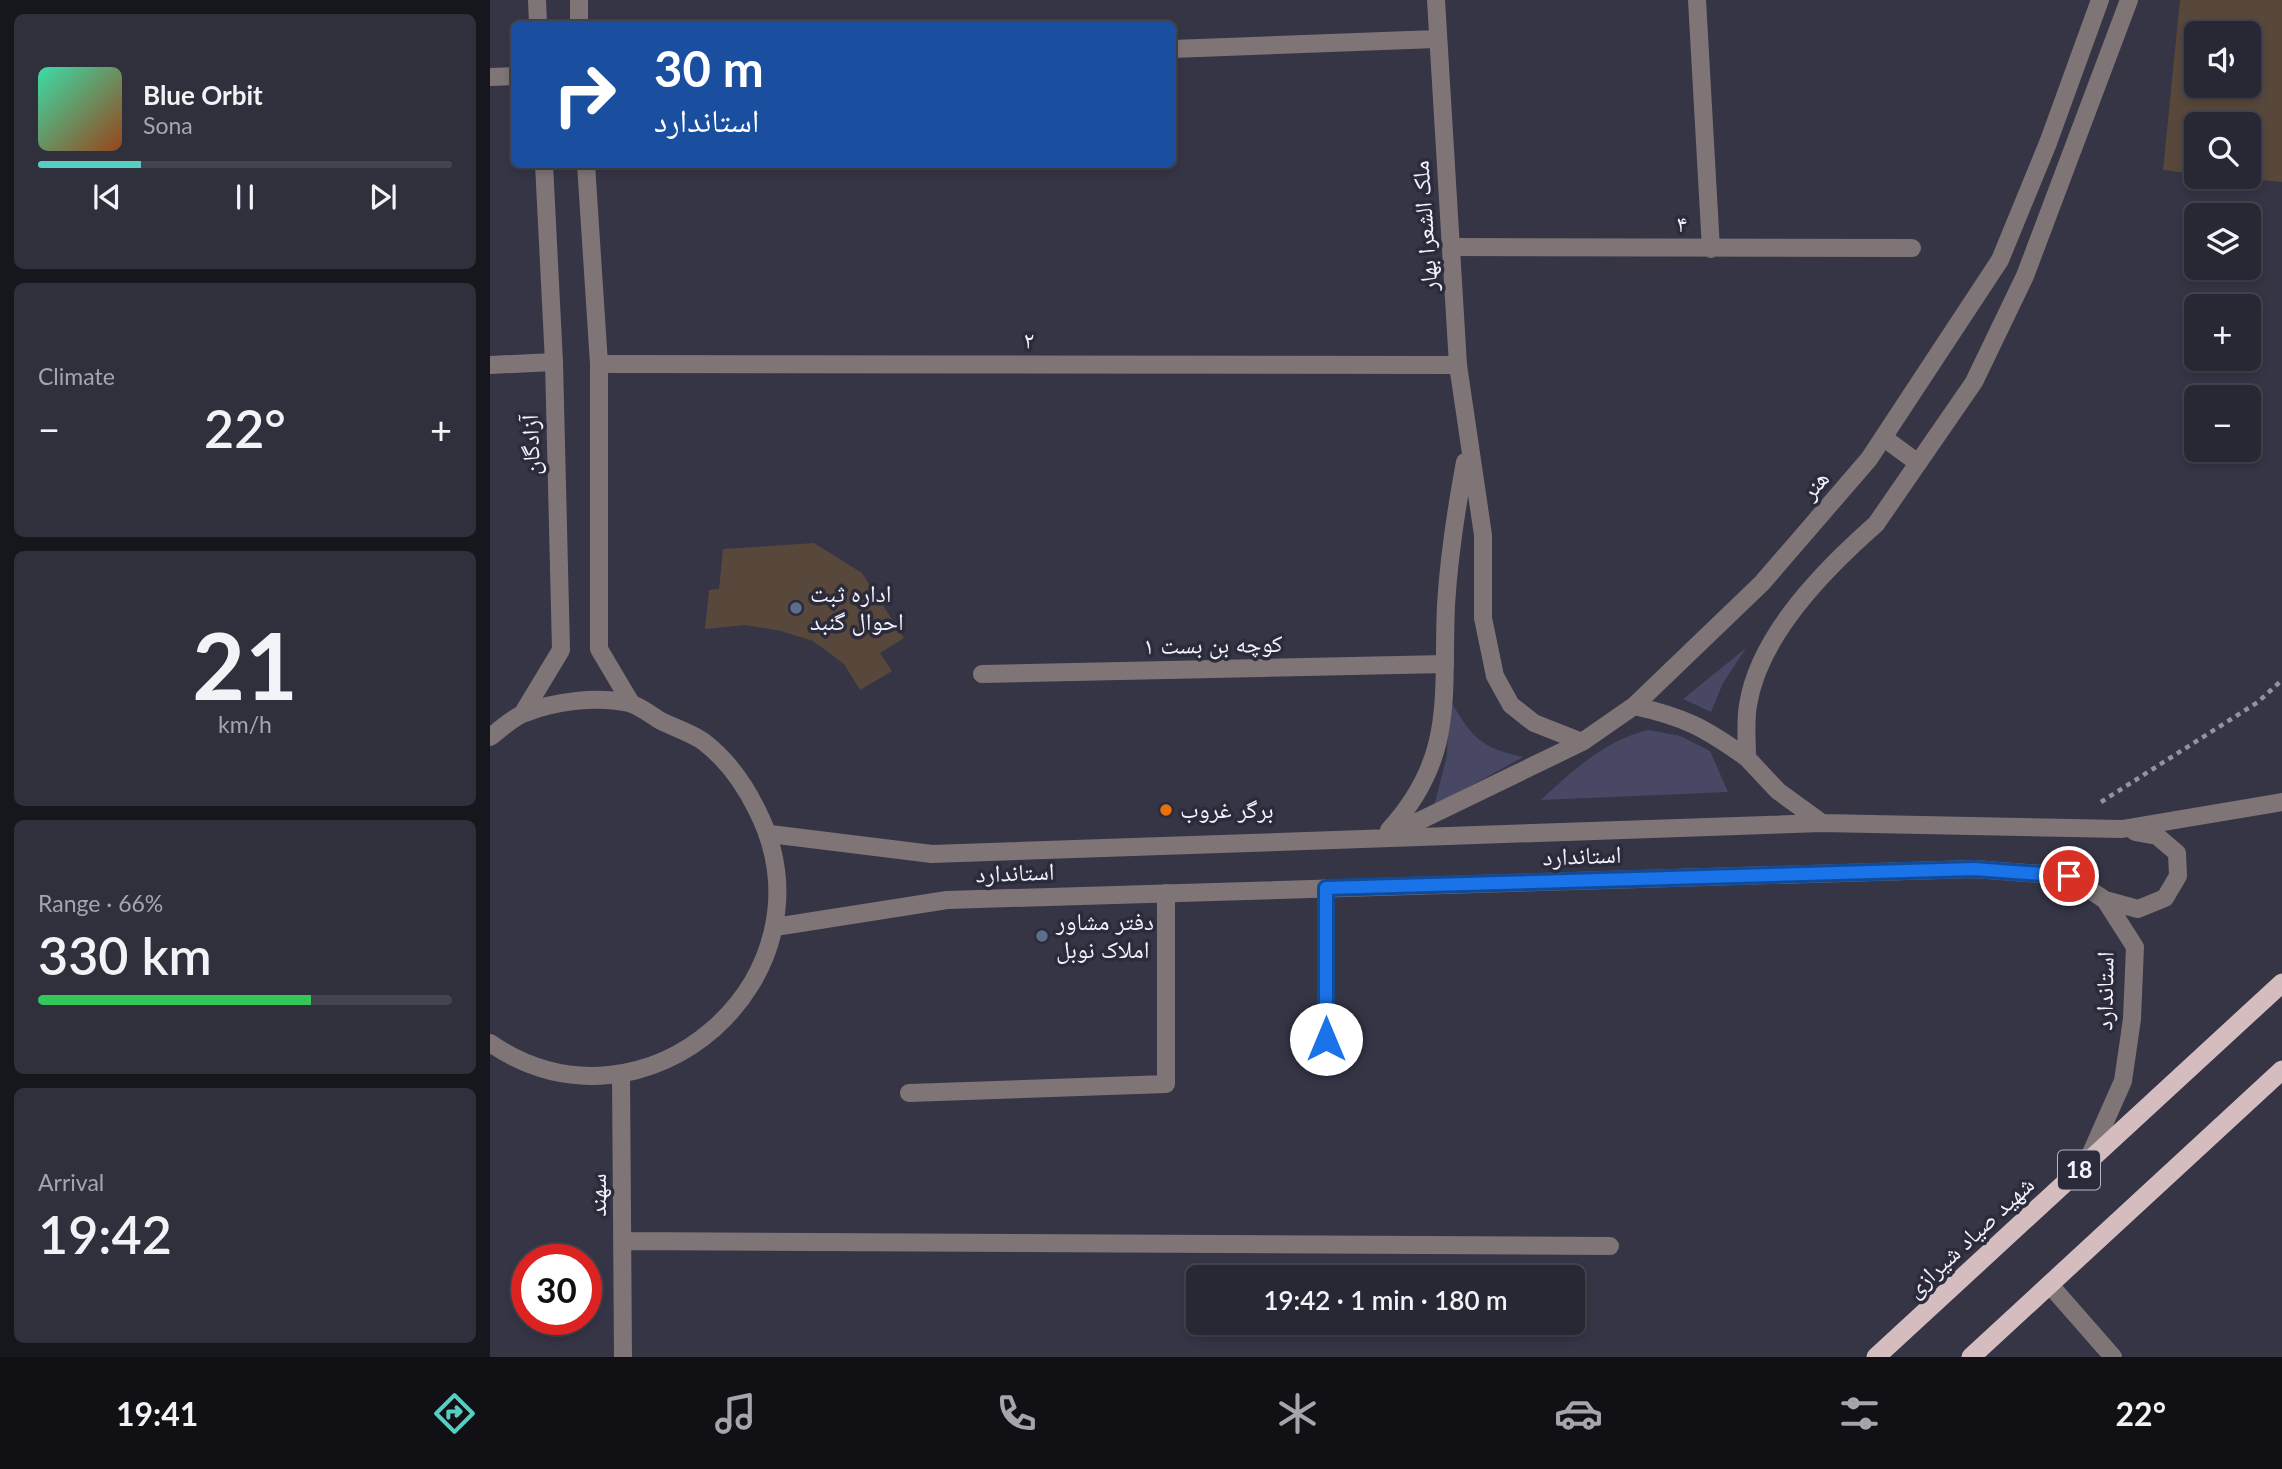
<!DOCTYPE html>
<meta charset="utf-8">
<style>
:root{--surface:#282834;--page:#30303c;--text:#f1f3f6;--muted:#a5a6ac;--line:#44444f;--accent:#57cec2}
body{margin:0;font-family:Lato,"Noto Naskh Arabic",sans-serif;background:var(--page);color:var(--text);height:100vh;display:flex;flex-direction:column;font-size:26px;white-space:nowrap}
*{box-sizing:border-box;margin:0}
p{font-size:23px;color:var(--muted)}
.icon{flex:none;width:38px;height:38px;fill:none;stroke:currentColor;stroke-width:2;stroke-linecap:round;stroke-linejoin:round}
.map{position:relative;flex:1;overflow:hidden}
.panel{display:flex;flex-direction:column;gap:14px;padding:14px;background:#16161d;width:490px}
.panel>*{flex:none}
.top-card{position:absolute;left:21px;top:21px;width:665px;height:147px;border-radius:10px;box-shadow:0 4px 10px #0003,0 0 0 2px var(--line);background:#1a4fa0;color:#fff;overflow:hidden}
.buttons{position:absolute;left:1694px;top:21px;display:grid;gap:14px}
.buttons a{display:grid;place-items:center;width:77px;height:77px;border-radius:10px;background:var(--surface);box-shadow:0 4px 10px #0003,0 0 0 2px var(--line);font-size:35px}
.speed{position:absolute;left:21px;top:1244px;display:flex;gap:14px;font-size:35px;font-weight:700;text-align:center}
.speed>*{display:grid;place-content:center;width:91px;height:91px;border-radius:50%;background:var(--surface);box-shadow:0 4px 10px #0003,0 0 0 2px var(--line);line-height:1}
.speed .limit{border:10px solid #d22;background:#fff;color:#111}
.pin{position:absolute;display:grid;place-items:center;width:60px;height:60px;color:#fff;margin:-30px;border:4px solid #fff;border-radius:50%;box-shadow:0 2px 7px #0007}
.me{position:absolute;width:77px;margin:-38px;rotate:0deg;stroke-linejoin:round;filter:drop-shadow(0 0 5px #0008)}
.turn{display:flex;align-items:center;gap:24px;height:147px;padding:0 28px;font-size:32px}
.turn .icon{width:91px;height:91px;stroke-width:2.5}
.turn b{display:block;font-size:49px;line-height:60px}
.big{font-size:52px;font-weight:600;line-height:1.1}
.panel .tile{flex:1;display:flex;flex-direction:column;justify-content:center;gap:10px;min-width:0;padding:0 24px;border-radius:10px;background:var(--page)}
.panel .dial{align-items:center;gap:0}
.dial b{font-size:91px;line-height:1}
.song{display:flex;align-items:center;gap:21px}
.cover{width:84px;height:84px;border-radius:10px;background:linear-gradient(135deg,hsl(160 70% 55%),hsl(20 70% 35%))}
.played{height:7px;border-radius:4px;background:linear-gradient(90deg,var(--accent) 25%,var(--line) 25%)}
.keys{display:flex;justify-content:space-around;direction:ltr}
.heat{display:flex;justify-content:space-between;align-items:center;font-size:38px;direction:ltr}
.charge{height:10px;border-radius:5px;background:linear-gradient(90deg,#34c759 66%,var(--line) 0)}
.trip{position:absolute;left:696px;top:1265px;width:399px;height:70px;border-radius:10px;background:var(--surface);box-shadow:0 4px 10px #0003,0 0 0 2px var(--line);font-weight:600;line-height:70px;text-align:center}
.dock{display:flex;height:112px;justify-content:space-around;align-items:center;background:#101015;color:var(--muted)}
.dock .icon{width:49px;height:49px}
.dock .active{color:var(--accent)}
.dock b{font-size:32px;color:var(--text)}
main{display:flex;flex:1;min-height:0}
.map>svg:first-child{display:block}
.green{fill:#494864}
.building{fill:#58483b;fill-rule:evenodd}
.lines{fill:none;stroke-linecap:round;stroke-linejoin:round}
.path{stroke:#9292a0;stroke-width:4.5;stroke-dasharray:5 5;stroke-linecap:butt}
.minor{stroke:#7f7576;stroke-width:18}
.tertiary{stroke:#7f7576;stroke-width:18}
.trunk{stroke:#d5bdbf;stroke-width:19}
.route-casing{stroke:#114b97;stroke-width:18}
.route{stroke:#1a73e8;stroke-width:12}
.service-dot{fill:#5c6f8a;stroke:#2b2b3b;stroke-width:2.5}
.food-dot{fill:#e8710a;stroke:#2b2b3b;stroke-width:2.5}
.labels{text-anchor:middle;stroke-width:7;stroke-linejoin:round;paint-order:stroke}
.shield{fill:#2b2b3b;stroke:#b7b7c4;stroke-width:2}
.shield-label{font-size:23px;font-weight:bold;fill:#f3f3fe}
.street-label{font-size:24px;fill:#f3f3fe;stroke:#2b2b3b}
.poi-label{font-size:24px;fill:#f3f3fe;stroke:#2b2b3b;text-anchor:start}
</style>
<main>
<section class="panel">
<div class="tile">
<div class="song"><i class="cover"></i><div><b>Blue Orbit</b><p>Sona</p></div></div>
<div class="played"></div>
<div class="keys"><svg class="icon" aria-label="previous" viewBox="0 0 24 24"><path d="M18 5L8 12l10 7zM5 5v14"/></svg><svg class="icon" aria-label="pause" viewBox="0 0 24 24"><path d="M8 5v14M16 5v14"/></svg><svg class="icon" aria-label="next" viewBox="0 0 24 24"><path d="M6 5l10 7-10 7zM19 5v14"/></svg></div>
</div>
<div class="tile"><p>Climate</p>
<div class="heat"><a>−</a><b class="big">22°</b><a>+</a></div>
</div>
<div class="tile dial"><b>21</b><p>km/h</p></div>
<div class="tile"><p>Range · 66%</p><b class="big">330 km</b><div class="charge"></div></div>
<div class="tile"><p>Arrival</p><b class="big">19:42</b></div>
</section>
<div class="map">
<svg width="1792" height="1357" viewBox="0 0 1792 1357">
<rect width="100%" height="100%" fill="#353546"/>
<path class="green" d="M1256,648L1233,683L1221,712L1193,699Z
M959,698C981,736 988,747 1033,757L944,806L957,756Z
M1159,730L1190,736L1220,751L1238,792L1051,800C1082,771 1117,739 1159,730Z"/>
<path class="building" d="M1690,0H1792V182L1759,179V124H1706V174L1673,170ZM1706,33H1759V86H1706Z
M324,543L372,573L414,638L390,653L402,671L370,690L354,664L323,641L291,631L255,625L215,629L219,590L229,589L233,549Z"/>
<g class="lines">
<path class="path" d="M1611,802L1768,702L1792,680"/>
<path class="minor" d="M1207,0L1221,249
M962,247L1422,248
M109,364L968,365
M0,365L64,362
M1394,438L1428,463
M1386,524L1484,382L1535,276L1639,0
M492,674L955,664
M836,1039V888
M131,1074L133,1357
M419,1093L676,1084V893
M133,1241L1120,1246
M1560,1285L1623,1357"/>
<path class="tertiary" d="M47,0L48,24
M89,0V24
M946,0L968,365L993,535V618L1005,676L1021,705L1044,723L1092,742
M682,49L946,39
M0,77L24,76
M96,164L109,364V649L141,703
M1144,706C1195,717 1215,728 1257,758
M33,713L71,650L64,362L54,164
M0,737C11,729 23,717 35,713C66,701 106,696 139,703C150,706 161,715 171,721C185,728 202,733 214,742C236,759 254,784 266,808C353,976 155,1150 0,1043
M1332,823L1288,791L1257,758C1257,741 1255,722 1258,705C1269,635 1335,569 1386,524
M899,830C966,757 952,695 956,605C959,556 966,510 975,462
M280,834L442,854L1332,823L1632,829L1792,802
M898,836L1092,742L1144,706L1272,583L1379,459L1510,260L1558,143L1610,0
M1615,900L1648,909L1675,898L1688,876L1687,853L1667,836L1645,832
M285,927L457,900L1484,869L1579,876L1615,900L1645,947L1642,1019L1633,1081L1598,1160"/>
<path class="trunk" d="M1386,1357L1792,983
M1481,1357L1792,1070"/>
</g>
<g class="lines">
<g class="route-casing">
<path id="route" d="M836,1039V888L1484,869L1579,876"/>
</g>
<use href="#route" class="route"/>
</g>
<g class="service-dot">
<circle cx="306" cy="608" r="7"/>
<circle cx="552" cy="936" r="7"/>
</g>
<circle class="food-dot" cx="676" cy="810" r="7"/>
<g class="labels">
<rect class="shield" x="1568" y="1150.5" width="42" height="39" rx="5"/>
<g class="shield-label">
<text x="1589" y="1178">18</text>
</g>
<g class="street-label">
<text x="1192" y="232">۴</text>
<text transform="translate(935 226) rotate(-94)" y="8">ملک الشعرا بهار</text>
<text x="539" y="348">۲</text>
<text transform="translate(41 445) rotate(-92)" y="8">آزادگان</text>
<text transform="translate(1325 485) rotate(-49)" y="8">هنر</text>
<text transform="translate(723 645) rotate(-1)" y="8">کوچه بن بست ۱</text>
<text transform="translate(1092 856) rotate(-2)" y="8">استاندارد</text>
<text transform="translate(525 873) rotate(-2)" y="8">استاندارد</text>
<text transform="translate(1615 991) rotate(-89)" y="8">استاندارد</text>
<text transform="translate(108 1195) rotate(-90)" y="8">سهند</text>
<text transform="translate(1480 1237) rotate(-43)" y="8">شهید صیاد شیرازی</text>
</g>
<g class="poi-label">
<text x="320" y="602">اداره ثبت<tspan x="320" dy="28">احوال گنبد</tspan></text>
<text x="690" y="818">برگر غروب</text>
<text x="566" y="930">دفتر مشاور<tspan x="566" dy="28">املاک نوبل</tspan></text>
</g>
</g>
</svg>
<div class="buttons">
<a><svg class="icon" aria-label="sound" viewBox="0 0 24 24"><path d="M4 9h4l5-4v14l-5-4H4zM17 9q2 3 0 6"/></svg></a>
<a><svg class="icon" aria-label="search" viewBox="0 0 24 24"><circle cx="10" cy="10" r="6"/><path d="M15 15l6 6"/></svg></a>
<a><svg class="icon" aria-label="layers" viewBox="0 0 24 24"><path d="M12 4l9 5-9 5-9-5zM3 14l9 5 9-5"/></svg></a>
<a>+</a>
<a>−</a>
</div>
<div class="speed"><div class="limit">30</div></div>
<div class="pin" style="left:1579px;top:876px;background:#d93025"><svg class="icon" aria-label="arrive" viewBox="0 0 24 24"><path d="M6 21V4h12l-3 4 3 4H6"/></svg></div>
<svg class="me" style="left:836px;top:1039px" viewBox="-20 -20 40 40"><circle r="19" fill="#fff"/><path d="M0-13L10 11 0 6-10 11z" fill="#1a73e8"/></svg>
<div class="trip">19:42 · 1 min · 180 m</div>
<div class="top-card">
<div class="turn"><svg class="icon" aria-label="right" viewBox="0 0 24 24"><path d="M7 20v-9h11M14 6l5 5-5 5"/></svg><div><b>30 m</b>استاندارد</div></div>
</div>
</div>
</main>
<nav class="dock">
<b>19:41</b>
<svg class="icon active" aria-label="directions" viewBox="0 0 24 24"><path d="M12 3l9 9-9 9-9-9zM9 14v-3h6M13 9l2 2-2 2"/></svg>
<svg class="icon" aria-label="music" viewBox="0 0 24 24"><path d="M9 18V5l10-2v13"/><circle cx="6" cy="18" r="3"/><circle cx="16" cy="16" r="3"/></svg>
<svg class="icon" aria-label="phone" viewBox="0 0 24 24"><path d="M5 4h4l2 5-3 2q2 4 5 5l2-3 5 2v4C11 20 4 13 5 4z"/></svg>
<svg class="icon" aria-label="climate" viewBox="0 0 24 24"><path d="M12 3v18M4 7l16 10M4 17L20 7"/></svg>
<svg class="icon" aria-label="car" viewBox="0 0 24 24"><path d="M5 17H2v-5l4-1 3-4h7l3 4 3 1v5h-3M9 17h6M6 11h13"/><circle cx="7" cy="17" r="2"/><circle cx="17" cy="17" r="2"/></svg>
<svg class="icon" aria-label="filters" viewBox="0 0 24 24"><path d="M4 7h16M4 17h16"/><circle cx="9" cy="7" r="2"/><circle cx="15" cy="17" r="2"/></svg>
<b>22°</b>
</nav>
